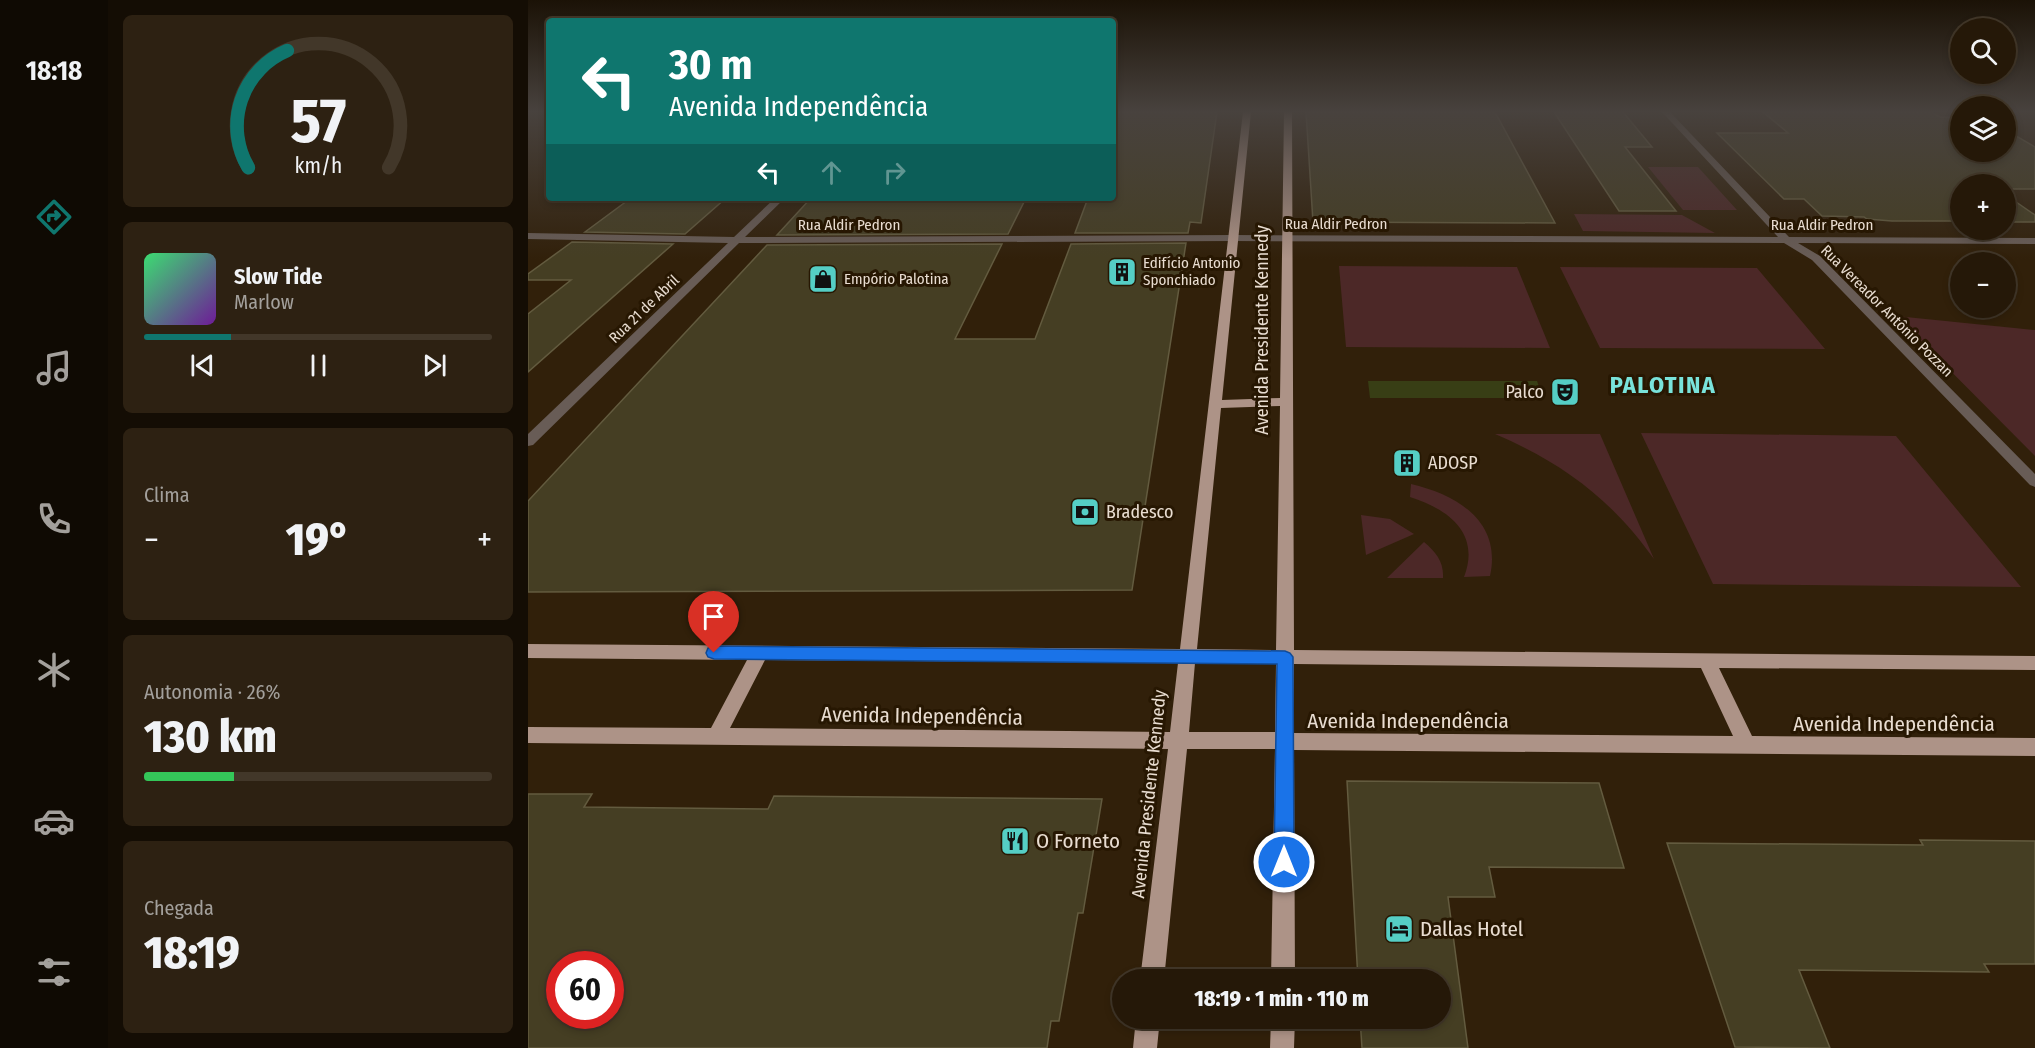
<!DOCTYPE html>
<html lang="pt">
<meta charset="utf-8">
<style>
:root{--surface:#251808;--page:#2d2112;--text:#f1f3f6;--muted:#a3a09c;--line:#423729;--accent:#0f766e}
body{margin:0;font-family:"Fira Sans Condensed",sans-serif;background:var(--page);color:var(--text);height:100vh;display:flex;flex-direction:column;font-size:22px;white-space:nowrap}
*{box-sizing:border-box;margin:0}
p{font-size:20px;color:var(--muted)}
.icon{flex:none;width:33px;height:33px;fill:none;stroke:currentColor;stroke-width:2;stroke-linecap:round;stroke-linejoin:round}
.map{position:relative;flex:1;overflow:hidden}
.drawer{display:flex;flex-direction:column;gap:15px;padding:15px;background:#140d04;width:420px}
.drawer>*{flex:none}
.top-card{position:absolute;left:18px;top:18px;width:570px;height:183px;border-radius:6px;box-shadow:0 3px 9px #0003,0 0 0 2px var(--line);background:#0f766e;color:#fff;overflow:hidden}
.fabs{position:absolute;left:1422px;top:18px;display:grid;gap:12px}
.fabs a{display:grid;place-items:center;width:66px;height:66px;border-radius:50%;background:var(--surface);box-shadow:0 3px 9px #0003,0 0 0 2px var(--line);font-size:30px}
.speed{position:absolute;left:18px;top:951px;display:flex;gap:12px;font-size:30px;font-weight:700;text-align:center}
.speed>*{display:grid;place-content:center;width:78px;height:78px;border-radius:50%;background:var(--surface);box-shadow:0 3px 9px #0003,0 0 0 2px var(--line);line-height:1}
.speed .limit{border:9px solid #d22;background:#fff;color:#111}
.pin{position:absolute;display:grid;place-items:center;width:51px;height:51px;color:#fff;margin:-62px -26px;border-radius:50% 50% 50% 0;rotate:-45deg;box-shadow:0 0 6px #0007}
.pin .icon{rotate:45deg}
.me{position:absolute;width:66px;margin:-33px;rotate:0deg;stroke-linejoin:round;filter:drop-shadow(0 0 4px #0008)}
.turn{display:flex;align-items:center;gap:21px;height:126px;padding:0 24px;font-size:27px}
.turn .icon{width:78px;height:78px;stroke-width:2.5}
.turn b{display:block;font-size:42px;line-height:51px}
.lanes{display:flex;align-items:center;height:57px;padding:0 24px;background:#0003;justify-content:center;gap:30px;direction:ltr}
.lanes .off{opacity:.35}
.big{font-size:45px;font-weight:800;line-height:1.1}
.drawer .widget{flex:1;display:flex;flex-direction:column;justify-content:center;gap:9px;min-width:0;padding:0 21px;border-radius:9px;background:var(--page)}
.drawer .dial{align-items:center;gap:0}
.dial svg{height:156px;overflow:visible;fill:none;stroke:var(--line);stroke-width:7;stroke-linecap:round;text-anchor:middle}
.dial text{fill:var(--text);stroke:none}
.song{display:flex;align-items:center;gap:18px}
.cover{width:72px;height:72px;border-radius:9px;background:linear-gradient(135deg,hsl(140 70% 55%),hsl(280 70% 35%))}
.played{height:6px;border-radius:3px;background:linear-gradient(90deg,var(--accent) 25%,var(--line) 25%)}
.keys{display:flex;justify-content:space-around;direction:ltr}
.heat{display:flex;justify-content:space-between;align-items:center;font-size:33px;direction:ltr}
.charge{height:9px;border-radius:4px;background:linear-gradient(90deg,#34c759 26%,var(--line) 0)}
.trip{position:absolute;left:584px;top:969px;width:339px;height:60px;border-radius:30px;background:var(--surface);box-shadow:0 3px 9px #0003,0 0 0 2px var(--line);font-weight:800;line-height:60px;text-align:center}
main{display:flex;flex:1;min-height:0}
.menu{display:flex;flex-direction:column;width:108px;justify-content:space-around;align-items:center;background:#0f0a03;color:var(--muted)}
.menu .icon{width:42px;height:42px}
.menu .current{color:var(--accent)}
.menu b{font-size:27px;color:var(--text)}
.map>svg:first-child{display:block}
.green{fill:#4c2827}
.water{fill:#383e15}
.building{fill:#453e23;stroke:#635b3f;stroke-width:1.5;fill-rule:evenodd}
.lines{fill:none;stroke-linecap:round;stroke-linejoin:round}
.minor{fill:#685c56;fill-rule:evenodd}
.primary{fill:#ad9387;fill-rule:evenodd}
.route{fill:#1a73e8;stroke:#114b97;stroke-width:1.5}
.labels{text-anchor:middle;stroke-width:6;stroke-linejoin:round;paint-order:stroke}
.far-street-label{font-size:15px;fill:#e9ddd1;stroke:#271702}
.far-poi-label{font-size:15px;fill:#e9ddd1;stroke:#271702;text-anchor:start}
.street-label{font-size:18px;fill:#e9ddd1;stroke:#271702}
.poi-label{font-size:18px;fill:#e9ddd1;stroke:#271702;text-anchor:start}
.near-street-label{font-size:21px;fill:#e9ddd1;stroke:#271702}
.near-poi-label{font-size:21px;fill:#e9ddd1;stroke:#271702;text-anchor:start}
.district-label{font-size:24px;font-weight:bold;letter-spacing:1.5px;fill:#79e3db;stroke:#271702}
</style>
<main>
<nav class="menu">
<b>18:18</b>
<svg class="icon current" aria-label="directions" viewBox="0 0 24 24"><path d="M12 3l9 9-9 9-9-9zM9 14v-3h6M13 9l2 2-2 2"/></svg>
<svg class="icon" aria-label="music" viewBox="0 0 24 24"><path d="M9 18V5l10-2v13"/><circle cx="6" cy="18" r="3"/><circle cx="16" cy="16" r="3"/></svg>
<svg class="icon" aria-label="phone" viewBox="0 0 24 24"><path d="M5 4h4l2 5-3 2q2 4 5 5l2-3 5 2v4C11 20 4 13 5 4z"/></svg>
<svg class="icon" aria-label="climate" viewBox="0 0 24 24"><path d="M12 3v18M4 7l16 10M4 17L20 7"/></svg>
<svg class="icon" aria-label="car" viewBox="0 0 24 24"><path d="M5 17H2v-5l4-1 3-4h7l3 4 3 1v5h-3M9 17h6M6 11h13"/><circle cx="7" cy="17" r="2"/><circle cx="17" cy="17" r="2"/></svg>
<svg class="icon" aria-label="filters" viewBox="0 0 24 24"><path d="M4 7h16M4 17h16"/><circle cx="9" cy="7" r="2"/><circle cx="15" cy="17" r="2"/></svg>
</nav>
<section class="drawer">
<div class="widget dial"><svg viewBox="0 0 100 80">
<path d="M14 69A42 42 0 1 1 86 69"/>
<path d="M14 69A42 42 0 0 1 34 9" stroke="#0f766e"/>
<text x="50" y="56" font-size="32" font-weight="700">57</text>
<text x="50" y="72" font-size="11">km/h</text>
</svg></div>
<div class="widget">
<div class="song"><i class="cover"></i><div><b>Slow Tide</b><p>Marlow</p></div></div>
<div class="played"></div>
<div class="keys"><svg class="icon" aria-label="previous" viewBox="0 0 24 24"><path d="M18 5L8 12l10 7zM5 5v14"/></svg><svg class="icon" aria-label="pause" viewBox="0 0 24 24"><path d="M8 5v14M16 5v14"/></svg><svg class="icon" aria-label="next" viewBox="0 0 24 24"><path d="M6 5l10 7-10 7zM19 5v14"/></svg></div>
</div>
<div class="widget"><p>Clima</p>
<div class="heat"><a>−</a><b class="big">19°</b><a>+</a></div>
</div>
<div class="widget"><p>Autonomia · 26%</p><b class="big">130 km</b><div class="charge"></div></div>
<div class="widget"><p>Chegada</p><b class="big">18:19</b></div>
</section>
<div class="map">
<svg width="1507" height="1048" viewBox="0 0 1507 1048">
<rect width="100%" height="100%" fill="#31200a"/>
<path class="green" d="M1120,167H1170L1209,210H1155Z
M1046,214L1154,215L1187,233L1055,231Z
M811,266L989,267L1022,348L818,347Z
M1032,267L1229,268L1297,349L1072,348Z
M1368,316L1507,330V456Z
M1113,433L1368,436L1493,587L1185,584Z
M967,434H1072L1126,559C1083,499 1035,463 967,434Z
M883,484C930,495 974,522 962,576L936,577C953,533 920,509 882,497Z
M833,515L862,519L886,534L838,555Z
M896,542C908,552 916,562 915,578H859Z"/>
<path class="water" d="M840,381H1009L1015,398H842Z"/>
<path class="building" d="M590,112H689L673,223L662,222L660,233H547L560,198H585V127Z
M778,112H967L1027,223L785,222Z
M1026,112H1095L1124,147H1097L1148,211H1091Z
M1235,112H1403L1412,117L1432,118V152H1478V130L1507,147V189H1478V184H1432V221H1364L1339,219L1336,217L1294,216L1276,199H1256L1189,133H1260Z
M1478,195L1507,215V222H1478Z
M103,198H198L157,234L57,232Z
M283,198H498L480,234L249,235Z
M44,242L145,244L0,372V314L43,280H0V274Z
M658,243L604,590L0,592V501L239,245L474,244L427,339H507L543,244Z
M819,781L1071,783L1096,868L961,867L967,897H920L940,1048H834L832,1018H912V980H830Z
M0,794H64L56,807L240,809L246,796L574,799L555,913H550L531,1021H523L519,1048H0ZM32,964H82V1016H32Z
M1392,840L1507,841V964H1456L1461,972L1271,970L1302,1048L1207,1047L1139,843L1395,845Z"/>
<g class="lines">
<path class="minor" d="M1134,112H1142L1261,237L1507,238V244L1270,243L1292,256L1507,474V487L1502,485L1284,260L1256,243L706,241L211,243L5,445L0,446V434L200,243L0,239V233L206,237L247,198H257L217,237L706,235L1250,237Z"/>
<path class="primary" d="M715,112H723L694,400L752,398L756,112H764L766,650L1507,656V670L1191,668L1224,736L1507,738V756L766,750L767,980H743L747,749H659L636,980H612L640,749L0,743V727L183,728L219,660L0,658V644L652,649ZM752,406L748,650L669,649L693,408ZM237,660L650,663L642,732L202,728ZM667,663L748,664L747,732H661ZM766,664L1173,668L1205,736L766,733Z
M608,1018H632L629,1048H605Z
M743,1018H767L766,1048H742Z"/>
</g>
<linearGradient id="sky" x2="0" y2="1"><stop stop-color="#1b1206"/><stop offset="0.43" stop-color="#48423e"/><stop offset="1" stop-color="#48423e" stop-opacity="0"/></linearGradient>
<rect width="1507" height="259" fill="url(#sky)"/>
<path class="route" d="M186,646L757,651L762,653L765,657L766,862L763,869L756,872L749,869L746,862L749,664L186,659L180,657L178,653L180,648Z"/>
<defs>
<g id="building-square" transform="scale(1.5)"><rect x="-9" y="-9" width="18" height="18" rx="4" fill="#55cec5" stroke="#271702"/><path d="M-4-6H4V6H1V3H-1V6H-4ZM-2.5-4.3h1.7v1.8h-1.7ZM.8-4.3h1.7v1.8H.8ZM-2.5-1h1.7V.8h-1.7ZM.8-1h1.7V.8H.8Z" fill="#111"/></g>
<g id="shop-square" transform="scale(1.5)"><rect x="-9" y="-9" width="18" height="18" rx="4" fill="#55cec5" stroke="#271702"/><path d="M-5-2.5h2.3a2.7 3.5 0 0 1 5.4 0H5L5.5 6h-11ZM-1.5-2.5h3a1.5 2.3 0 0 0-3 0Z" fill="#111"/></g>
<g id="theatre-square" transform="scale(1.5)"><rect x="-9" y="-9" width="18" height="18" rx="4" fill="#55cec5" stroke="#271702"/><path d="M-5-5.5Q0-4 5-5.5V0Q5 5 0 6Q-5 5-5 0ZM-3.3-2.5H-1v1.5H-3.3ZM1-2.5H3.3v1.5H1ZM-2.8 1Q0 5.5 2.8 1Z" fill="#111"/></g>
<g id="bank-square" transform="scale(1.5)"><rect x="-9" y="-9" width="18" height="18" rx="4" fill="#55cec5" stroke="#271702"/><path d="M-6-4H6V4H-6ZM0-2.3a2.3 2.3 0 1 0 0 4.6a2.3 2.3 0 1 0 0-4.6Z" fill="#111"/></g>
<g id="restaurant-square" transform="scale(1.5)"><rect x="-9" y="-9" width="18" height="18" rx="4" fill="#55cec5" stroke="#271702"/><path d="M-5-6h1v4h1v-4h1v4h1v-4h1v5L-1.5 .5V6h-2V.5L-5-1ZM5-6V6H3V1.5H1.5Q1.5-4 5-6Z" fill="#111"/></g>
<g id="hotel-square" transform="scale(1.5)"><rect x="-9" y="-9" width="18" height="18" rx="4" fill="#55cec5" stroke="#271702"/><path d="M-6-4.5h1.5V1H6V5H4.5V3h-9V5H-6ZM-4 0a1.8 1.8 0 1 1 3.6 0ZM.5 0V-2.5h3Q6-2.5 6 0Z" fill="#111"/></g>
</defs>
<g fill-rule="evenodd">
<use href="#building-square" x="594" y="272"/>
<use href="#shop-square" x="295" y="279"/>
<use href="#theatre-square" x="1037" y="392"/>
<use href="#building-square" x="879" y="463"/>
<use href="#bank-square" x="557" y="512"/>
<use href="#restaurant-square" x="487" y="841"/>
<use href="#hotel-square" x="871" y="929"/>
</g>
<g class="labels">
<g class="far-street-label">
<text x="808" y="229">Rua Aldir Pedron</text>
<text x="321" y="230">Rua Aldir Pedron</text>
<text x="1294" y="230">Rua Aldir Pedron</text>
<text transform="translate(116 309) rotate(-44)" y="5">Rua 21 de Abril</text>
<text transform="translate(1359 311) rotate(45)" y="5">Rua Vereador Antônio Pozzan</text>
</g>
<g class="far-poi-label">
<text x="615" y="268">Edifício Antonio<tspan x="615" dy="17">Sponchiado</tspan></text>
<text x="316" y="284">Empório Palotina</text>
</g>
<g class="street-label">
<text transform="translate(734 330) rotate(-90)" y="6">Avenida Presidente Kennedy</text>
<text transform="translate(621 794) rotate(-84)" y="6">Avenida Presidente Kennedy</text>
</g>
<g class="poi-label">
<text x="1016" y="398" text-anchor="end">Palco</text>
<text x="900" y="469">ADOSP</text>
<text x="578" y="518">Bradesco</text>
</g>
<g class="near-street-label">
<text transform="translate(394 716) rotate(1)" y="7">Avenida Independência</text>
<text x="880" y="728">Avenida Independência</text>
<text x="1366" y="731">Avenida Independência</text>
</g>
<g class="near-poi-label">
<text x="508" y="848">O Forneto</text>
<text x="892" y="936">Dallas Hotel</text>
</g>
<g class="district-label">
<text x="1135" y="393">PALOTINA</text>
</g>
</g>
</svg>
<div class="fabs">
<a><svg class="icon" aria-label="search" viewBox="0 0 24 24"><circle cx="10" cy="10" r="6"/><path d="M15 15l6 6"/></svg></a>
<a><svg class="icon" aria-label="layers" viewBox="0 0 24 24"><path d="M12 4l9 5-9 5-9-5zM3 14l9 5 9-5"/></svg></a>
<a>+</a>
<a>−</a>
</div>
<div class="speed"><div class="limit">60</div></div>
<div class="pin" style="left:186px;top:653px;background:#d93025"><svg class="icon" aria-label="arrive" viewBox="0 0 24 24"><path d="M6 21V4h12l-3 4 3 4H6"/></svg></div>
<svg class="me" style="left:756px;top:862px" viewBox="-20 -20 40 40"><circle r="17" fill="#1a73e8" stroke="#fff" stroke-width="3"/><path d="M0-11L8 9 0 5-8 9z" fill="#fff"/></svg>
<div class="trip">18:19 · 1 min · 110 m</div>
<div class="top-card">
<div class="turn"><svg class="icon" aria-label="left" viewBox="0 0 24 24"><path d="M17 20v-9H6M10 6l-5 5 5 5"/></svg><div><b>30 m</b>Avenida Independência</div></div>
<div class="lanes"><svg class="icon" aria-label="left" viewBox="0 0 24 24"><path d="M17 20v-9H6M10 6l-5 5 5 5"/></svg><svg class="icon off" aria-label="ahead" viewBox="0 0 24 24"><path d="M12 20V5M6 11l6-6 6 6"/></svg><svg class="icon off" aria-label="right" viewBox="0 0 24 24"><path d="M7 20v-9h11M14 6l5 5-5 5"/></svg></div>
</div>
</div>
</main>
